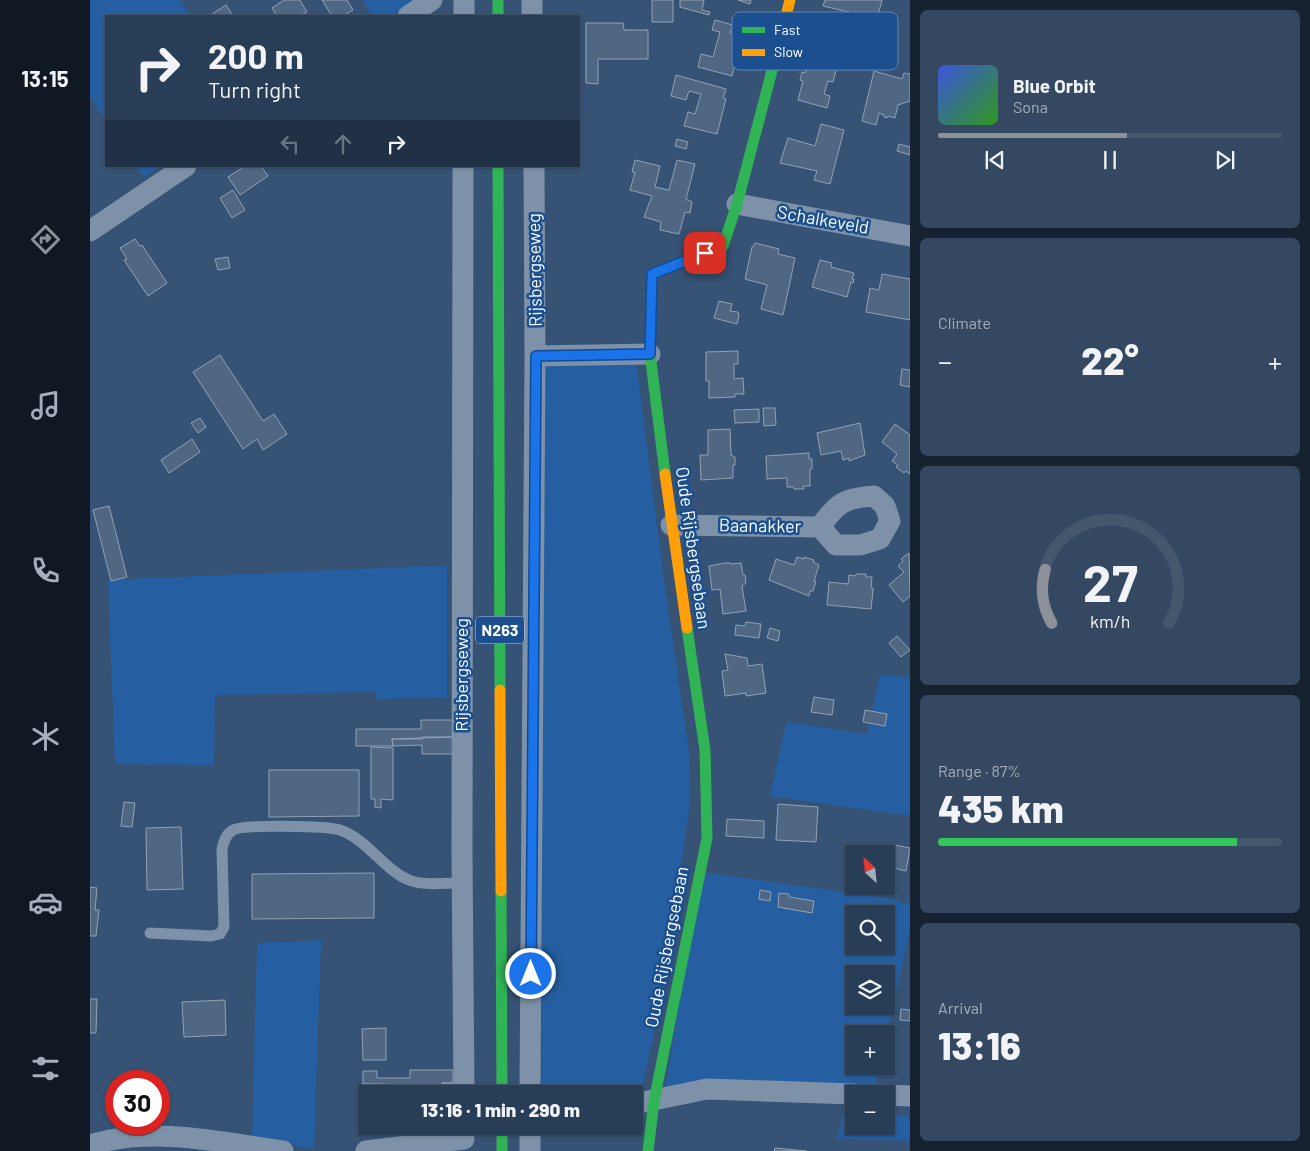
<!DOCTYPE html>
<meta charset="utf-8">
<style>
:root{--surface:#283e57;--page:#344961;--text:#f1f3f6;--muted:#a5aeba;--line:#44576d;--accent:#8c9099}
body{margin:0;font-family:Barlow,sans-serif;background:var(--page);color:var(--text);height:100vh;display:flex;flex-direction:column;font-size:19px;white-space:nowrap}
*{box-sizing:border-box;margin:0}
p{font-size:16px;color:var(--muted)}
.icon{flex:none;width:28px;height:28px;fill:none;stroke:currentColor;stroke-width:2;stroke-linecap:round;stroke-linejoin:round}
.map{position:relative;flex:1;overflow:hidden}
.drawer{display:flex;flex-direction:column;gap:10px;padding:10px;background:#162230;width:400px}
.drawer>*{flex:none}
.guide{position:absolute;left:15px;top:15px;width:475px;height:152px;border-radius:0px;box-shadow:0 1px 4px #0004,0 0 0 1px var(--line);background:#283e57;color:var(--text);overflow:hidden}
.needle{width:32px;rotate:333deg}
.controls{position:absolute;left:755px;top:845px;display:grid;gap:10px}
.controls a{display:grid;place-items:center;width:50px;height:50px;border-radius:0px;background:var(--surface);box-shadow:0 1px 4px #0004,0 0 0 1px var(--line);font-size:25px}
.speed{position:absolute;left:15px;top:1070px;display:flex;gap:10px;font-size:25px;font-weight:700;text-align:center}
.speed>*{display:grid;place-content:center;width:65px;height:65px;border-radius:50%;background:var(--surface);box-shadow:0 1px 4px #0004,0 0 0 1px var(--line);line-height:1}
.speed .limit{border:8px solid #d22;background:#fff;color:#111}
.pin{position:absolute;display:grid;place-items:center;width:42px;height:42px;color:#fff;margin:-21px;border-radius:10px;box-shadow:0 2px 8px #0006}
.me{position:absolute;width:55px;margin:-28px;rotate:0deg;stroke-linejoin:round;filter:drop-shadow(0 0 4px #0008)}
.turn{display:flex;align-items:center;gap:18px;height:105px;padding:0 20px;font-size:22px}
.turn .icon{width:65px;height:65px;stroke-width:2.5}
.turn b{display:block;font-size:35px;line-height:42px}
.lanes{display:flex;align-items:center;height:48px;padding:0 20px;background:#0003;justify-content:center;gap:25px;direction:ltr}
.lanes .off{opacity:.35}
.big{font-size:38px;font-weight:800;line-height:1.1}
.drawer .card{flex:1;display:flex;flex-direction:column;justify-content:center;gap:8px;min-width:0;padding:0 18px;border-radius:8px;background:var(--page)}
.drawer .dial{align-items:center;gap:0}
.dial svg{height:130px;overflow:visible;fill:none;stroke:var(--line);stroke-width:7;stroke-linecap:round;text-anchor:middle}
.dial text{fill:var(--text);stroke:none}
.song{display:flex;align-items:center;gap:15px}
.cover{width:60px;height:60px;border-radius:8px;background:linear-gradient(135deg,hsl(230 70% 55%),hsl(110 70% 35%))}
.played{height:5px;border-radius:2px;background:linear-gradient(90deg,var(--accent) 55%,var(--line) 55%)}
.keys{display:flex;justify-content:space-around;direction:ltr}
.heat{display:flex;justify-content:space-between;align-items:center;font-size:28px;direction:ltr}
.charge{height:8px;border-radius:4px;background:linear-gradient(90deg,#34c759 87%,var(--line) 0)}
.trip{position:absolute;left:268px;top:1085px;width:285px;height:50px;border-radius:0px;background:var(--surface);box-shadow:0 1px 4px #0004,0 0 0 1px var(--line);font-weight:800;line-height:50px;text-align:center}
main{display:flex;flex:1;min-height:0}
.tabs{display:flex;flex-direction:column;width:90px;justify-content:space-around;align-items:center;background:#101923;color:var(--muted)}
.tabs .icon{width:35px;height:35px}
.tabs .current{color:var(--accent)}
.tabs b{font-size:22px;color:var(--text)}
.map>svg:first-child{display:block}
.green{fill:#265fa1;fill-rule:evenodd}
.building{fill:#506783;stroke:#92a2b6}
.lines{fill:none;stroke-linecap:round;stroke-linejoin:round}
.lane{stroke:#7d92a8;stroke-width:11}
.street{stroke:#7d92a8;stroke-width:21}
.fast{stroke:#30b455;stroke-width:11}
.slow{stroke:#ff9f0a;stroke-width:11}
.route-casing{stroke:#114b97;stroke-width:12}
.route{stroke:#1a73e8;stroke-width:9}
.labels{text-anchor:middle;stroke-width:5;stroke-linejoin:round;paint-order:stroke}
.shield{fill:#1b4f8f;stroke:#bbcadd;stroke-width:1}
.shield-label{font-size:16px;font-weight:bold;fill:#fff}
.street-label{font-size:18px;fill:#fff;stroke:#1b4f8f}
.key{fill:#1b4f8f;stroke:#5f84b1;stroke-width:1}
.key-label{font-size:14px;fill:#fff}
</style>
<main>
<nav class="tabs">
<b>13:15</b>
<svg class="icon current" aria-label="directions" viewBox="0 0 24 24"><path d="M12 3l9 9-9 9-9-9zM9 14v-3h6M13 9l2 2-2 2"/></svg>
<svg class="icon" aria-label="music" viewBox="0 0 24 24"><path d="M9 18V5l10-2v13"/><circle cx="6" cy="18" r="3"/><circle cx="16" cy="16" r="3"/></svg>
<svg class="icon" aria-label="phone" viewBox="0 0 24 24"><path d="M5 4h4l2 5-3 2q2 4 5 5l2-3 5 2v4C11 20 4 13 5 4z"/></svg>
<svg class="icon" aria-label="climate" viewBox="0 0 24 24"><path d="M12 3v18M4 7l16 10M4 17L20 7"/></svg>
<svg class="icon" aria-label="car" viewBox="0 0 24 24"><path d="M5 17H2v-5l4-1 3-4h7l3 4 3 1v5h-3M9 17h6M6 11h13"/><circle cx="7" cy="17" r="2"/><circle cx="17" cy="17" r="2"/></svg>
<svg class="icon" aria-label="filters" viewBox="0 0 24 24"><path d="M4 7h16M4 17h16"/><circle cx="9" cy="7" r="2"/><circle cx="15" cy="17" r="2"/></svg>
</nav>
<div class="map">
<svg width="820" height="1151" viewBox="0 0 820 1151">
<rect width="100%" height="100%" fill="#365274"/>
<path class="green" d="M0,0H90L100,16H16V121L0,96Z
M273,0H326L301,16H282Z
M46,166H71L54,177Z
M546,360L574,581L599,752L600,802L577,970L552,1089L527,1094H452V365Z
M357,565V698L286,699V692L125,695L124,765L25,764L18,580Z
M790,675L820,677V816L680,796L696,722L777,734Z
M612,872L810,900L809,903H820V929L796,1038V1034H764V1066H790L784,1092L575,1087ZM764,914H796V946H764ZM764,974H796V1006H764Z
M231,940L224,1149L162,1139L167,943Z
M753,1113L764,1114V1126H796V1115L820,1116V1141L747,1139Z"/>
<path class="building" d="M194,0H210L217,12L213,14L214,16H187L182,8Z
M232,0H257L263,10L253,16H242Z
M562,0H583V22H562Z
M590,0H614L612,10L620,12L619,15L590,7Z
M648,0H661L660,4Z
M735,0H792L787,19L777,17L773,33L755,28L759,12L733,6Z
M136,5L143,16H119Z
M625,20L643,25L640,33L652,36L642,76L608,67L611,54L623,57L630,32L622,30Z
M496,23H533L534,30H558V59H508V84L496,83Z
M728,54L749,59L743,82L738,81L734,94L740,96L737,108L708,100L713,81L710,80L712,72L715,73L718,62L726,64Z
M784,71L812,79L814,73L820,74V101L808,105L805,118L798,116L797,118L794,117V115L789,113L786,125L772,121Z
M586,75L636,89L633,98L636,99L627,134L594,126L598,112L605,114L611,94L599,91L596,100L581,96Z
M731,124L754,130L740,184L724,180L727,171L690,163L698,138L725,146Z
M587,139L598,142L596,149L585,146Z
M809,144L820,147V155L807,151Z
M545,160L570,166L565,187L579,190L587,160L605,164L596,199L602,202L600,213L595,212L589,234L570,230L571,222L554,217L562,196L540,190L545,172H542Z
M155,166H171L178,176L150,195L138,177Z
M143,190L155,210L142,218L130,198Z
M45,239L50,246L52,245L77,283L58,296L34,260L37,259L30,248Z
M665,243L689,249L688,254L705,258L693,315L671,309L677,285L655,279L662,247H663Z
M138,257L140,268L128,270L125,259Z
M730,260L742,263L741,267L764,273L762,279H764L763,283L761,282L757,297L722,287Z
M792,274L820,279V320L776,312L780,288L789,290Z
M629,301L642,304L640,311L648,312L649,315L647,324L624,318Z
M648,351V364H644V379L653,378L654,394H645V397L619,398V381H616V352Z
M130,355L173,421L184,414L197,434L173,450L167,439L153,449L103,372Z
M812,369L820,370V387L810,385Z
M673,408H685L686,425L674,426Z
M669,409V422L645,423L644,410Z
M110,418L116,427L108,433L101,423Z
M770,423L775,455L759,461V458L753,460L751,451L731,455L727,433Z
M805,424L820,435V474L816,471L814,473L806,467L808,465L802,461L807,454L792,442Z
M640,429L641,455L645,457V465H643V478L611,480L610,455H618V430Z
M102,439L110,452L79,473L71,460Z
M719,453V459H722V469H720V486H713L714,489H704L703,487H697V478L677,479L676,456Z
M19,506L37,577L21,581L3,510Z
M819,553L820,596L813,602L799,585L814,572L808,566L813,561L811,559Z
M707,557L714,559V557L724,560L723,562L729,565L724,581H726L723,591H720L719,596L679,580L686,559L704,565Z
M635,563H640L641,564L651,563L653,575H655L656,583L652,586L656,611L633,614L630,589L622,590L619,566Z
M766,574H776V577H782L781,588H783V591L781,609L737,605L739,582L758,584L759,575L765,576Z
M656,622L671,624L669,638L645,635L646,625L655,626Z
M680,628L690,631L688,641L677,638Z
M807,636L820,650L811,657L799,643Z
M635,654L657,658L658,666L672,664L676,693L656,696V693L635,696L632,671L638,670Z
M724,697L744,700L742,715L721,712Z
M775,710L797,714L795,726L773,722Z
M331,720H363V737L302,739L303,746H266V729H331Z
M332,737H363V754H332V745L303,746L302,739H332Z
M281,747L303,748V800L291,799V808L285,807V799H281Z
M179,770H269V816L179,817Z
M34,802L45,803L42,827L31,826Z
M688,804L728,807L726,842L686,840Z
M637,819L674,821V838L636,836Z
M91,827L93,889L57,890L56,828Z
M805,845L820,848L816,871L800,867Z
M284,873V918L162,919V874Z
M0,887L7,888L5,910H9L6,936H0Z
M670,890L681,892L680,901L669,899Z
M689,893L699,894V897L724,901L722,913L688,907Z
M762,925H764V943L759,942Z
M796,935H798L795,953L769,948V946H796Z
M0,999H7L6,1033H0Z
M135,1000L136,1035L94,1037L92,1002Z
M811,1009L820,1010V1021L810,1020Z
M296,1028V1060H273L272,1029Z
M320,1070H363V1083H352V1087H339L338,1085L273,1084V1071H287V1078H320Z
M352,1083H363V1094H276V1108H273V1084L338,1085L339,1087H352Z
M685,1148L716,1151H684Z"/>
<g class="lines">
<path class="lane" d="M60,933L121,936L130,934L134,927L132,849C134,841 136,834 143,830C154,824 237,826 250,830C277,839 294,870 319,880C334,886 355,883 372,883"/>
<path class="street" d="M442,0V16
M318,16L342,0
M374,16V0
M373,166L372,853L374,1094
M647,204L820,236
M0,231L96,166
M445,356L560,354
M581,525L730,527L746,545H770L790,539L800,521L795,506L784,496C754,498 747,503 730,527
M440,1094L445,356L444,166
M796,1095L820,1096
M544,1104L617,1089L764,1094
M440,1126V1151
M0,1145C63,1126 129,1142 193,1151
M276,1151L374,1139"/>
<path class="fast" d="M408,0V16
M408,166L410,690
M575,474L560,354L562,274L633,246L647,204L684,63
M411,891L412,1094
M412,1126V1151
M558,1151L564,1101L617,838L615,750L597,628"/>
<path class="slow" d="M684,63L700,0
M575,474L597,628
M410,690L411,891"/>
</g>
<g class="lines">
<g class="route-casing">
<path id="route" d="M441,974L446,356L560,354L562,274L615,253"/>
</g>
<use href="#route" class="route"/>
</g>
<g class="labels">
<rect class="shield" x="386" y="616.5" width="48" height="27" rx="4"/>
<g class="shield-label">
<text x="410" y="636">N263</text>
</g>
<g class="street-label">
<text transform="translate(733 220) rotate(10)" y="6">Schalkeveld</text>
<text transform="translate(445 270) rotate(-91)" y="6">Rijsbergseweg</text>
<text transform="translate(670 526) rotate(1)" y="6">Baanakker</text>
<text transform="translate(603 548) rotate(82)" y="6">Oude Rijsbergsebaan</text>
<text transform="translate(372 675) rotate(-90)" y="6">Rijsbergseweg</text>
<text transform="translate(577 947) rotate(-79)" y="6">Oude Rijsbergsebaan</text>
</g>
</g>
<rect x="642" y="12" width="166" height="58" rx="8" class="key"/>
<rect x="652" y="27" width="23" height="6" fill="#30b455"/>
<rect x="652" y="49" width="23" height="7" fill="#ff9f0a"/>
<g class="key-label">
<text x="684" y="35">Fast</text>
<text x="684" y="57">Slow</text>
</g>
</svg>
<div class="controls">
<a><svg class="needle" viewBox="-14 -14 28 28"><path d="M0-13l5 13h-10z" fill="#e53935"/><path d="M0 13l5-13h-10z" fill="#a5aeba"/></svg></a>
<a><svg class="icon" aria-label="search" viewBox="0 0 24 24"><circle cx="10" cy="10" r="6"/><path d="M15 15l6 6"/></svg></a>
<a><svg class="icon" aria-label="layers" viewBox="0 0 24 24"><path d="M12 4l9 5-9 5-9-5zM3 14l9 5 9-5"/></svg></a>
<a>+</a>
<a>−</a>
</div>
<div class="speed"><div class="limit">30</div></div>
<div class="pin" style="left:615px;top:253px;background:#d93025"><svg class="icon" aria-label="arrive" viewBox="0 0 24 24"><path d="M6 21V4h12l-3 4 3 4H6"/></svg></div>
<svg class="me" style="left:441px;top:974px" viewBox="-20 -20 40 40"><circle r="17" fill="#1a73e8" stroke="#fff" stroke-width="3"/><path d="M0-11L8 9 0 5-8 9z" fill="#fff"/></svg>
<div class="trip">13:16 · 1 min · 290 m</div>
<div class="guide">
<div class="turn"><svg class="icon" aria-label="right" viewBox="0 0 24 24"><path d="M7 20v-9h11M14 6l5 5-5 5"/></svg><div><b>200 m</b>Turn right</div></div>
<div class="lanes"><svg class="icon off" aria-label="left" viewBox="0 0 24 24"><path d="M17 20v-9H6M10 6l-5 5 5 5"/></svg><svg class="icon off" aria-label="ahead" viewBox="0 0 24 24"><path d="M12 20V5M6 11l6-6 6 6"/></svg><svg class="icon" aria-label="right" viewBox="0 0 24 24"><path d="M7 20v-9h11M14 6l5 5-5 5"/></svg></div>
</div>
</div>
<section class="drawer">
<div class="card">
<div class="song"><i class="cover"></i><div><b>Blue Orbit</b><p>Sona</p></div></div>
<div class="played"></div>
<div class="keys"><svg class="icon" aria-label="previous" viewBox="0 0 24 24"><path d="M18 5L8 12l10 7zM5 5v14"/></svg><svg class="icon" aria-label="pause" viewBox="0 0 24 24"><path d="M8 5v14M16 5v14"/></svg><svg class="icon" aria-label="next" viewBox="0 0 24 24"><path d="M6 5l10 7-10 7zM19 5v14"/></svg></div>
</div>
<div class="card"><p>Climate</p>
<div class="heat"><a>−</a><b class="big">22°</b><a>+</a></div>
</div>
<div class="card dial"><svg viewBox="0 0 100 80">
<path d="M14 69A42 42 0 1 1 86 69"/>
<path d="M14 69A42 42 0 0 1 10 36" stroke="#8c9099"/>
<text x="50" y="56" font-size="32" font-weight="700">27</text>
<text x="50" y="72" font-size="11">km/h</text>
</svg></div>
<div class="card"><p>Range · 87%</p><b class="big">435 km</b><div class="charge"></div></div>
<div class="card"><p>Arrival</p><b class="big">13:16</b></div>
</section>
</main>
